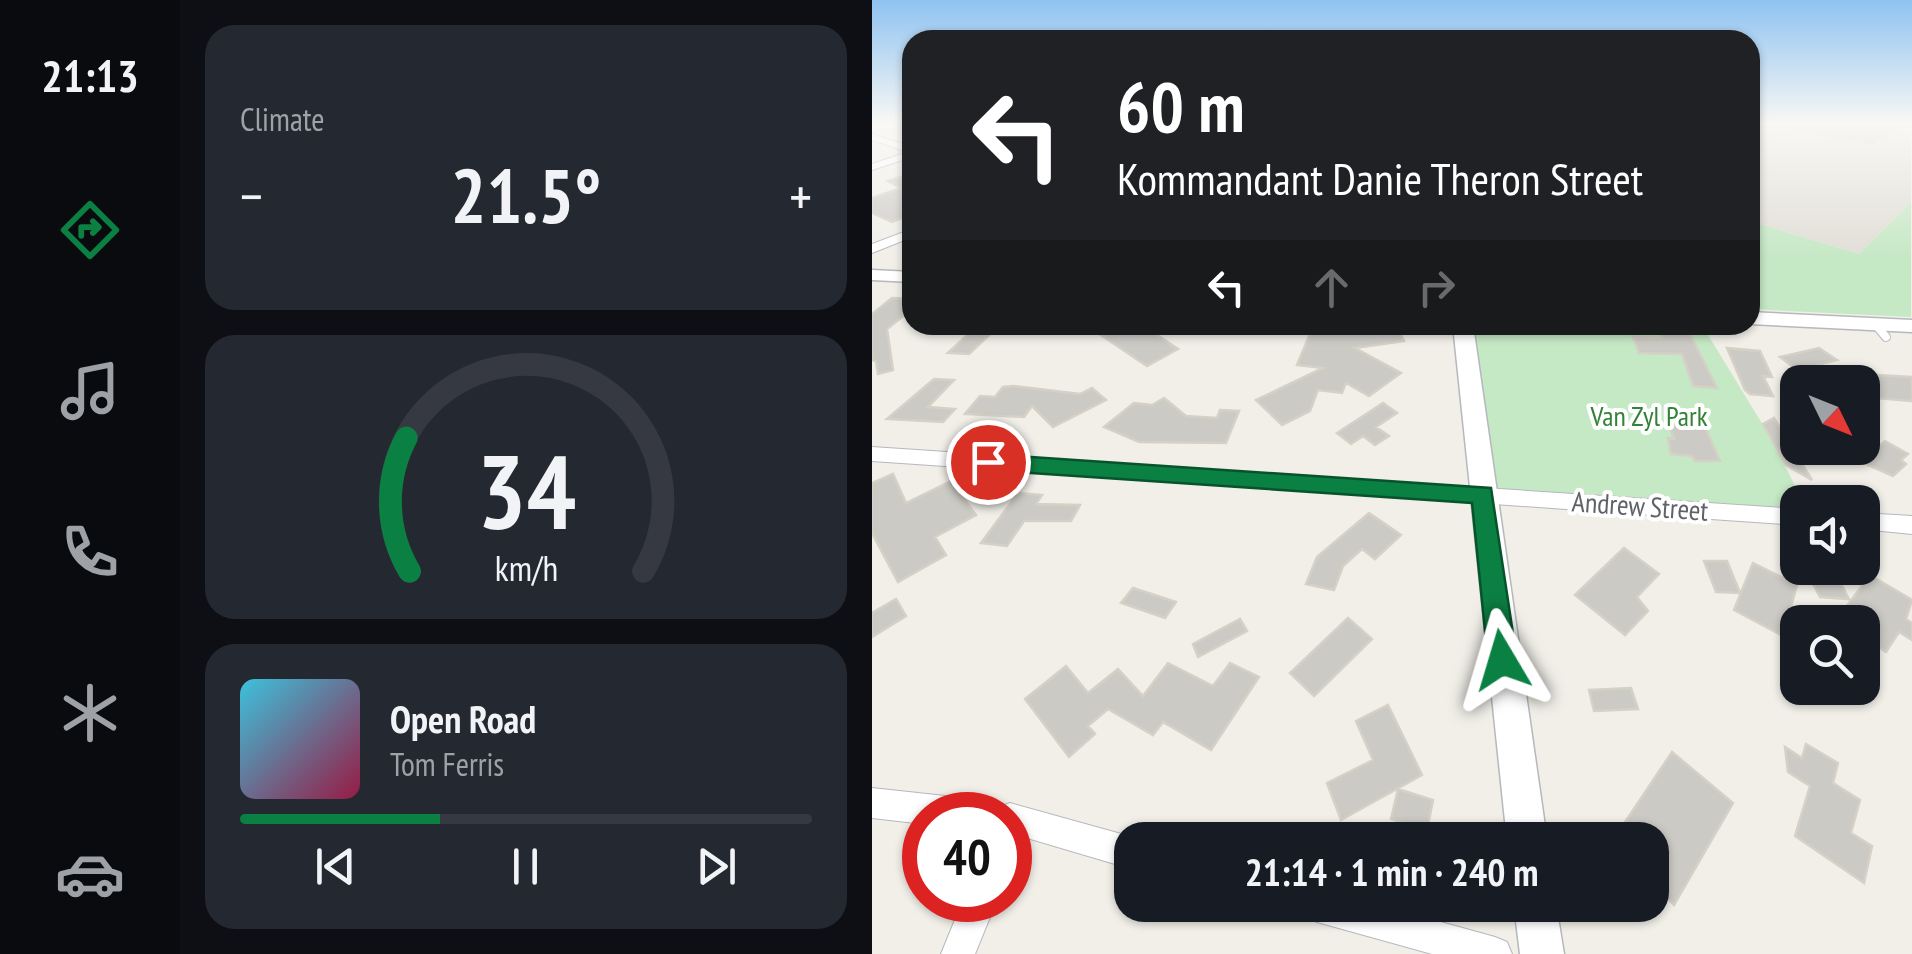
<!DOCTYPE html>
<meta charset="utf-8">
<style>
:root{--surface:#171b24;--page:#242831;--text:#f1f3f6;--muted:#9ea1a6;--line:#363941;--accent:#0b8043}
body{margin:0;font-family:"PT Sans Narrow",sans-serif;background:var(--page);color:var(--text);height:100vh;display:flex;flex-direction:column;font-size:38px;white-space:nowrap}
*{box-sizing:border-box;margin:0}
p{font-size:32px;color:var(--muted)}
.icon{flex:none;width:55px;height:55px;fill:none;stroke:currentColor;stroke-width:2;stroke-linecap:round;stroke-linejoin:round}
.map{position:relative;flex:1;overflow:hidden}
.side{display:flex;flex-direction:column;gap:25px;padding:25px;background:#0d0f14;width:692px}
.side>*{flex:none}
.banner{position:absolute;left:30px;top:30px;width:858px;height:305px;border-radius:30px;box-shadow:0 2px 8px #0004;background:#202124;color:#fff;overflow:hidden}
.needle{width:65px;rotate:133deg}
.buttons{position:absolute;left:908px;top:365px;display:grid;gap:20px}
.buttons a{display:grid;place-items:center;width:100px;height:100px;border-radius:20px;background:var(--surface);box-shadow:0 2px 8px #0004;font-size:50px}
.speed{position:absolute;left:30px;top:792px;display:flex;gap:20px;font-size:50px;font-weight:700;text-align:center}
.speed>*{display:grid;place-content:center;width:130px;height:130px;border-radius:50%;background:var(--surface);box-shadow:0 2px 8px #0004;line-height:1}
.speed .limit{border:15px solid #d22;background:#fff;color:#111}
.pin{position:absolute;display:grid;place-items:center;width:85px;height:85px;color:#fff;margin:-42px;border:5px solid #fff;border-radius:50%;box-shadow:0 2px 10px #0007}
.me{position:absolute;width:110px;margin:-55px;rotate:353deg;stroke-linejoin:round;filter:drop-shadow(0 0 8px #0008)}
.turn{display:flex;align-items:center;gap:35px;height:210px;padding:0 50px;font-size:45px}
.turn .icon{width:130px;height:130px;stroke-width:2.5}
.turn b{display:block;font-size:70px;line-height:85px}
.lanes{display:flex;align-items:center;height:95px;padding:0 50px;background:#0003;justify-content:center;gap:50px;direction:ltr}
.lanes .off{opacity:.35}
.big{font-size:75px;font-weight:700;line-height:1.1}
.side .tile{flex:1;display:flex;flex-direction:column;justify-content:center;gap:15px;min-width:0;padding:0 35px;border-radius:30px;background:var(--page)}
.side .dial{align-items:center;gap:0}
.dial svg{height:260px;overflow:visible;fill:none;stroke:var(--line);stroke-width:7;stroke-linecap:round;text-anchor:middle}
.dial text{fill:var(--text);stroke:none}
.song{display:flex;align-items:center;gap:30px}
.cover{width:120px;height:120px;border-radius:15px;background:linear-gradient(135deg,hsl(190 70% 55%),hsl(340 70% 35%))}
.played{height:10px;border-radius:5px;background:linear-gradient(90deg,var(--accent) 35%,var(--line) 35%)}
.keys{display:flex;justify-content:space-around;direction:ltr}
.heat{display:flex;justify-content:space-between;align-items:center;font-size:55px;direction:ltr}
.trip{position:absolute;left:242px;top:822px;width:555px;height:100px;border-radius:30px;background:var(--surface);box-shadow:0 2px 8px #0004;font-weight:700;line-height:100px;text-align:center}
main{display:flex;flex:1;min-height:0}
.menu{display:flex;flex-direction:column;width:180px;justify-content:space-around;align-items:center;background:#090b0e;color:var(--muted)}
.menu .icon{width:70px;height:70px}
.menu .selected{color:var(--accent)}
.menu b{font-size:45px;color:var(--text)}
.map>svg:first-child{display:block}
.education{fill:#e1ded6}
.green{fill:#c5e8c5}
.building{fill:#cccac5;stroke:#d6d1c6;stroke-width:2.5}
.lines{fill:none;stroke-linecap:round;stroke-linejoin:round}
.service-casing{stroke:#b5b8bc;stroke-width:10}
.minor-casing{stroke:#b5b8bc;stroke-width:2}
.tertiary-casing{stroke:#b5b8bc;stroke-width:3}
.service{stroke:#fff;stroke-width:8}
.minor{fill:#fff;fill-rule:evenodd}
.tertiary{fill:#fff;fill-rule:evenodd}
.route{fill:#0b8043;stroke:#07532c;stroke-width:2.5}
.labels{text-anchor:middle;stroke-width:8;stroke-linejoin:round;paint-order:stroke}
.park-label{font-size:28px;fill:#348238;stroke:#fff}
.street-label{font-size:28px;fill:#5f6368;stroke:#fff}
</style>
<main>
<nav class="menu">
<b>21:13</b>
<svg class="icon selected" aria-label="directions" viewBox="0 0 24 24"><path d="M12 3l9 9-9 9-9-9zM9 14v-3h6M13 9l2 2-2 2"/></svg>
<svg class="icon" aria-label="music" viewBox="0 0 24 24"><path d="M9 18V5l10-2v13"/><circle cx="6" cy="18" r="3"/><circle cx="16" cy="16" r="3"/></svg>
<svg class="icon" aria-label="phone" viewBox="0 0 24 24"><path d="M5 4h4l2 5-3 2q2 4 5 5l2-3 5 2v4C11 20 4 13 5 4z"/></svg>
<svg class="icon" aria-label="climate" viewBox="0 0 24 24"><path d="M12 3v18M4 7l16 10M4 17L20 7"/></svg>
<svg class="icon" aria-label="car" viewBox="0 0 24 24"><path d="M5 17H2v-5l4-1 3-4h7l3 4 3 1v5h-3M9 17h6M6 11h13"/><circle cx="7" cy="17" r="2"/><circle cx="17" cy="17" r="2"/></svg>
</nav>
<section class="side">
<div class="tile"><p>Climate</p>
<div class="heat"><a>−</a><b class="big">21.5°</b><a>+</a></div>
</div>
<div class="tile dial"><svg viewBox="0 0 100 80">
<path d="M14 69A42 42 0 1 1 86 69"/>
<path d="M14 69A42 42 0 0 1 13 28" stroke="#0b8043"/>
<text x="50" y="56" font-size="32" font-weight="700">34</text>
<text x="50" y="72" font-size="11">km/h</text>
</svg></div>
<div class="tile">
<div class="song"><i class="cover"></i><div><b>Open Road</b><p>Tom Ferris</p></div></div>
<div class="played"></div>
<div class="keys"><svg class="icon" aria-label="previous" viewBox="0 0 24 24"><path d="M18 5L8 12l10 7zM5 5v14"/></svg><svg class="icon" aria-label="pause" viewBox="0 0 24 24"><path d="M8 5v14M16 5v14"/></svg><svg class="icon" aria-label="next" viewBox="0 0 24 24"><path d="M6 5l10 7-10 7zM19 5v14"/></svg></div>
</div>
</section>
<div class="map">
<svg width="1040" height="954" viewBox="0 0 1040 954">
<rect width="100%" height="100%" fill="#f1efe8"/>
<path class="education" d="M878,124H1039V202L987,254L878,221Z"/>
<path class="green" d="M1039,202V317L878,309V221L987,254Z
M591,325H830L900,440L931,502H925V517L611,495Z"/>
<path class="building" d="M926,124H1024L1002,144L926,130Z
M40,173V214L20,222L0,213V198L29,188L16,181Z
M20,298L40,299V309L15,329L21,370L6,374L4,361L0,360V314Z
M106,325H128L97,354L76,353Z
M214,325H270L306,349L275,366Z
M524,325L532,341L483,348L529,373L497,396L474,383L470,393L446,390L438,411L410,425L384,400L451,368L425,365L440,329L480,332L481,327Z
M786,330H816L845,388L821,386L810,354L767,353L761,337L790,338Z
M855,348L888,351L900,377L891,376L901,396L878,394L873,390Z
M947,348L965,360L925,370L908,357Z
M987,374L1040,377V401L1004,398Z
M62,379L82,380L56,407L83,409L71,422L15,419Z
M141,386L208,394L220,388L234,400L181,427L160,406L152,417L93,414L108,396L123,397L131,387Z
M292,398L314,416L345,418L348,410L367,411L354,443L267,442L232,427L262,403L280,405Z
M511,403L525,413L504,427L517,436L503,445L491,436L479,444L465,433Z
M902,418L940,480L914,465L891,424Z
M797,425L833,427L848,461H823L820,456L799,454L796,438L802,439Z
M1013,441L1036,454L1029,460L1034,464L1021,476L989,462Z
M21,474L34,503L79,481L104,515L63,537L74,555L26,582L0,533V483Z
M146,493L170,495L164,504L208,505L199,521H152L135,546L109,543Z
M497,513L529,535L503,559L490,549L471,566L462,590L434,584L445,557Z
M752,548L787,574L765,597L776,611L753,635L703,595Z
M832,561H855L868,593L844,592Z
M881,563L925,585L911,636L862,610Z
M933,568H961L977,599L948,597Z
M998,575L1040,600L1034,619L1040,623V640L1027,632L1014,652L990,635V622H963Z
M261,588L304,602L293,618L249,603Z
M24,599L34,616L0,637V613Z
M476,618L500,639L442,696L418,673Z
M368,619L375,631L326,657L321,644Z
M296,663L341,686L358,663L387,677L339,750L291,722L281,735L236,709L216,726L223,734L197,757L153,699L194,666L216,693L246,669L271,696Z
M759,688L766,709L722,711L717,690Z
M516,705L550,775L469,820L455,783L501,760L484,721Z
M934,744L966,763L961,783L988,800L979,833L1000,846L992,883L923,836L938,786L916,772L913,747L930,758Z
M800,752L861,803L802,905L780,883V840H741Z
M526,789L561,800L553,840H525L529,822L519,819Z"/>
<g class="lines">
<g class="service-casing">
<path id="service" d="M1004,325L1014,337"/>
</g>
<g class="minor-casing">
<path id="minor" d="M0,134L40,147V157L0,170V164L36,152L0,140Z
M40,229V237L0,253V244Z
M0,447L925,509V525L0,461Z
M990,513L1040,516V534L990,529Z
M0,788L110,800L121,804L125,813L127,807L138,803L260,837L267,840H260V869L138,833V815H52V824L0,818Z
M91,900H125L103,954H69Z
M428,905H507L623,937L635,942L640,954H560L445,922L433,917Z"/>
</g>
<g class="tertiary-casing">
<path id="tertiary" d="M0,270L40,272V282L0,280Z
M878,312L1040,320V332L878,324Z
M581,325H601L675,840H635Z
M642,905H684L692,954H648Z"/>
</g>
<use href="#service" class="service"/>
<use href="#minor" class="minor"/>
<use href="#tertiary" class="tertiary"/>
</g>
<linearGradient id="sky" x2="0" y2="1"><stop stop-color="#8fc3f1"/><stop offset="0.48" stop-color="#f9f8f5"/><stop offset="1" stop-color="#f9f8f5" stop-opacity="0"/></linearGradient>
<rect width="1040" height="258" fill="url(#sky)"/>
<path class="route" d="M116,454L619,488L645,660L641,670L630,674L620,670L616,660L600,503L116,470L105,462Z"/>
<g class="labels">
<g class="park-label">
<text x="777" y="426">Van Zyl Park</text>
</g>
<g class="street-label">
<text transform="translate(768 506) rotate(4)" y="10">Andrew Street</text>
</g>
</g>
</svg>
<div class="buttons">
<a><svg class="needle" viewBox="-14 -14 28 28"><path d="M0-13l5 13h-10z" fill="#e53935"/><path d="M0 13l5-13h-10z" fill="#9ea1a6"/></svg></a>
<a><svg class="icon" aria-label="sound" viewBox="0 0 24 24"><path d="M4 9h4l5-4v14l-5-4H4zM17 9q2 3 0 6"/></svg></a>
<a><svg class="icon" aria-label="search" viewBox="0 0 24 24"><circle cx="10" cy="10" r="6"/><path d="M15 15l6 6"/></svg></a>
</div>
<div class="speed"><div class="limit">40</div></div>
<div class="pin" style="left:116px;top:462px;background:#d93025"><svg class="icon" aria-label="arrive" viewBox="0 0 24 24"><path d="M6 21V4h12l-3 4 3 4H6"/></svg></div>
<svg class="me" style="left:630px;top:660px" viewBox="-20 -20 40 40"><path d="M0-17L14 15 0 8-14 15z" fill="#0b8043" stroke="#fff" stroke-width="4"/></svg>
<div class="trip">21:14 · 1 min · 240 m</div>
<div class="banner">
<div class="turn"><svg class="icon" aria-label="left" viewBox="0 0 24 24"><path d="M17 20v-9H6M10 6l-5 5 5 5"/></svg><div><b>60 m</b>Kommandant Danie Theron Street</div></div>
<div class="lanes"><svg class="icon" aria-label="left" viewBox="0 0 24 24"><path d="M17 20v-9H6M10 6l-5 5 5 5"/></svg><svg class="icon off" aria-label="ahead" viewBox="0 0 24 24"><path d="M12 20V5M6 11l6-6 6 6"/></svg><svg class="icon off" aria-label="right" viewBox="0 0 24 24"><path d="M7 20v-9h11M14 6l5 5-5 5"/></svg></div>
</div>
</div>
</main>
